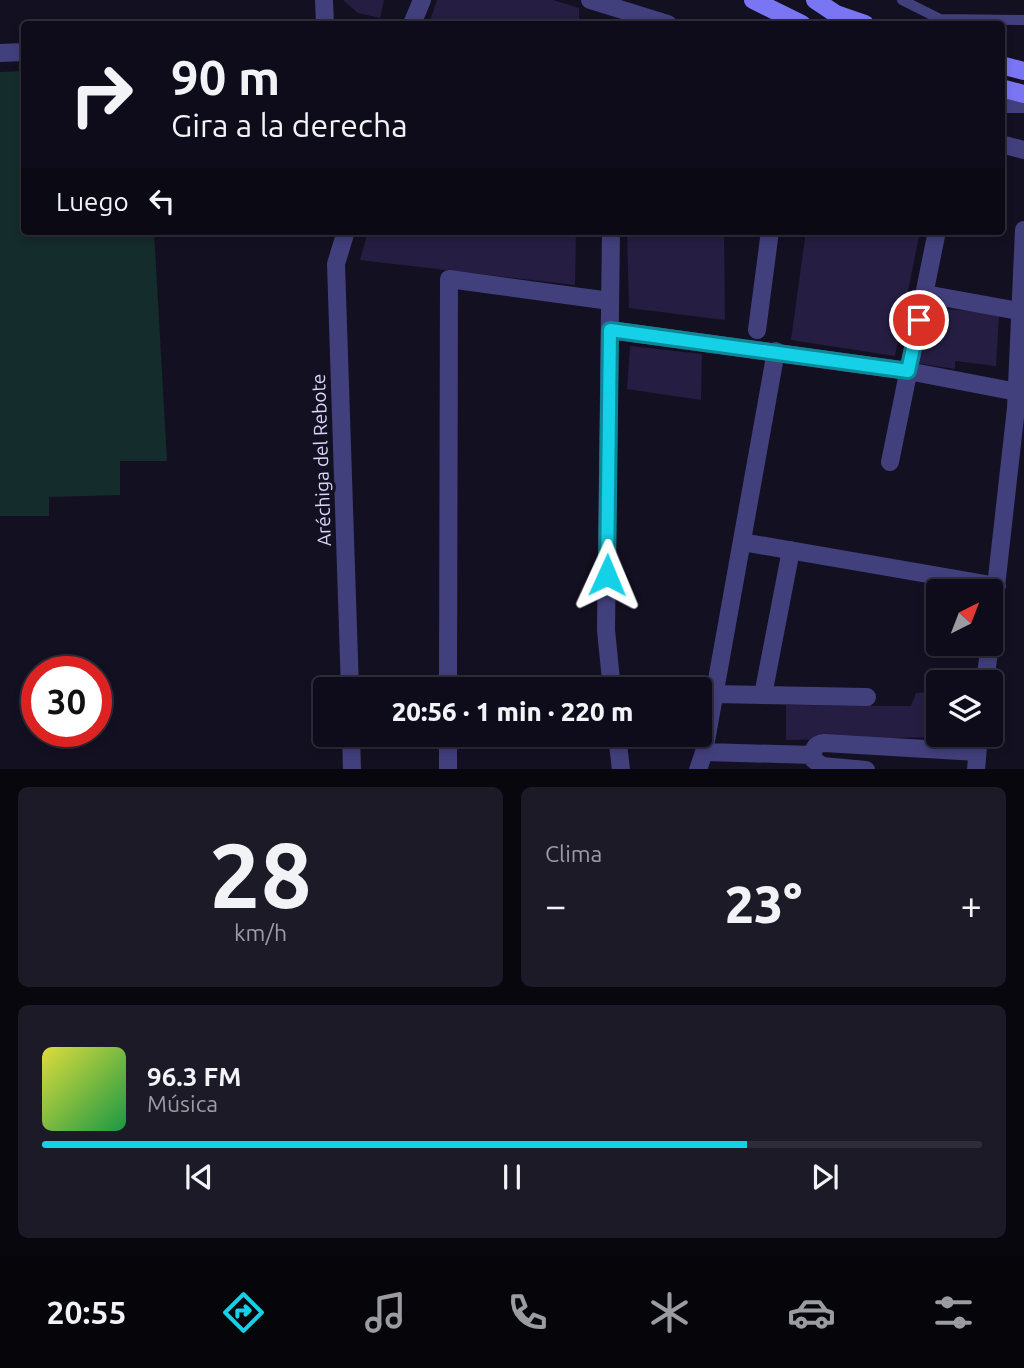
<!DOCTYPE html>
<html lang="es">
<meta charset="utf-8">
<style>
:root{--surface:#0e0c1a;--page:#1c1a27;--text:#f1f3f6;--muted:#9b9ba2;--line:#2e2c39;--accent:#14d1e8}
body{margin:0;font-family:Ubuntu,sans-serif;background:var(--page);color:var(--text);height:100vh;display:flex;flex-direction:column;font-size:26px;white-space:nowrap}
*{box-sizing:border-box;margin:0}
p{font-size:23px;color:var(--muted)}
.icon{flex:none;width:38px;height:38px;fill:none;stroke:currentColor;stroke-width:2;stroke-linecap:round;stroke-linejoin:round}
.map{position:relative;height:769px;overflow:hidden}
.panel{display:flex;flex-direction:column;gap:18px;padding:18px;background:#08070e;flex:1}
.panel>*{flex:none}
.guide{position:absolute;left:21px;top:21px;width:984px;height:214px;border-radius:7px;box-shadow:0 4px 10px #0003,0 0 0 2px var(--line);background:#0e0c1a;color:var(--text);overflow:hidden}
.needle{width:46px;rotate:42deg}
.tools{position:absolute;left:926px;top:579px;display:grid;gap:14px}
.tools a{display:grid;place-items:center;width:77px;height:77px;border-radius:7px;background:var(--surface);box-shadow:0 4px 10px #0003,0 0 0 2px var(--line);font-size:35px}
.speed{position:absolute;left:21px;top:656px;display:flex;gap:14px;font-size:35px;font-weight:700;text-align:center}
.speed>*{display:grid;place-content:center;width:91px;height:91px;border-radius:50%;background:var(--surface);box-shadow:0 4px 10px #0003,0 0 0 2px var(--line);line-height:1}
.speed .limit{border:10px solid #d22;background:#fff;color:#111}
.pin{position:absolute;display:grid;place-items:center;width:60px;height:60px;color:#fff;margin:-30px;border:4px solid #fff;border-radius:50%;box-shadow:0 2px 7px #0007}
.me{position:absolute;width:77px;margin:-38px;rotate:1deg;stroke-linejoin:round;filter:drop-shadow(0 0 5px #0008)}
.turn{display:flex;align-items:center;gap:24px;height:147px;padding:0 35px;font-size:32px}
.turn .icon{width:91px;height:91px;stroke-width:2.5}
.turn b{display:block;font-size:49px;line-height:60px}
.then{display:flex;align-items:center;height:66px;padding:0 35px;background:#0003;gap:14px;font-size:26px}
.big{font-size:52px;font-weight:800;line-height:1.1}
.panel .tile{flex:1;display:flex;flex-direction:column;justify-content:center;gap:10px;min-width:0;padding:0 24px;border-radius:10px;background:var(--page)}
.panel .dial{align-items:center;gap:0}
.dial b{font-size:91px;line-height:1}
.song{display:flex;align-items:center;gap:21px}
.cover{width:84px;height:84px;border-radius:10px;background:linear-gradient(135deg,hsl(60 70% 55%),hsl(140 70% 35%))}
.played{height:7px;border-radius:4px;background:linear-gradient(90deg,var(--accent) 75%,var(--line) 75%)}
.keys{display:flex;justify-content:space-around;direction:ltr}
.heat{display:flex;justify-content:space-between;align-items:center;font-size:38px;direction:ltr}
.panel .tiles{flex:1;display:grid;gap:18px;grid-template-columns:1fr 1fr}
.tile:last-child{grid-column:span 2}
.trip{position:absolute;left:313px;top:677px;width:399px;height:70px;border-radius:7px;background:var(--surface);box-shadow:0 4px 10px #0003,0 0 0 2px var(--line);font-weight:800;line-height:70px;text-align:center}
.tabs{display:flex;height:112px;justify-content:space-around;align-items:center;background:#06050a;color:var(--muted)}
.tabs .icon{width:49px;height:49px}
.tabs .selected{color:var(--accent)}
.tabs b{font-size:32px;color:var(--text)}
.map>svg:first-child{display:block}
.garden{fill:#142c2b}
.building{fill:#251e42}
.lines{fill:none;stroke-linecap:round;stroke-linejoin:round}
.service{stroke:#423f7d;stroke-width:10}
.minor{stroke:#423f7d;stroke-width:18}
.tertiary{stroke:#423f7d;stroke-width:18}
.secondary{stroke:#7975f3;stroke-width:18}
.route-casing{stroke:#0d8897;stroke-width:18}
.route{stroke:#14d1e8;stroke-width:12}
.labels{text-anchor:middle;stroke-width:7;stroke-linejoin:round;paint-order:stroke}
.street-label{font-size:19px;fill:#dad5fb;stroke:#131022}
</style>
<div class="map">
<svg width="1024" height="770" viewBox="0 0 1024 770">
<rect width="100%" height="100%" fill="#131022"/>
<path class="garden" d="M24,71V231H154L167,461H120V495L49,497V516H0V72Z"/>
<path class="building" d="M343,0H384L380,18L358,13Z
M437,0H553L579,8V24H429Z
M368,231H576L575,285L360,260Z
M627,231H724L725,320L629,308Z
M806,231H920L895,356L791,340Z
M926,307L999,314L996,366L955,361V369L917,363Z
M630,346L702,354L701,400L627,389Z
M938,691V737L786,740V705L911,706L916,693Z"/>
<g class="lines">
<path class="service" d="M902,0L940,19L1024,20"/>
<path class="minor" d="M324,0L325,24
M590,0L668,24
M0,53L24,52
M1001,104H1024
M1001,144L1024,150
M611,231L606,630L612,690
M925,294L1024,312
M610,330L908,371L1017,392
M757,330L770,231
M890,462L937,231
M742,542L997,586
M990,640L1016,408L1024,230
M985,682L990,644
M448,690L449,279L610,301
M714,694L867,697
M763,695L791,550
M617,735L621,770
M704,752L813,755
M448,770V735
M698,770L704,752L776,351
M866,770L822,766L813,759C812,750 815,744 824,743L977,752
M976,770L979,735"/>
<path class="tertiary" d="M412,24L422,0
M346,231L336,264L350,690
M351,735L352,770"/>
<path class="secondary" d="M753,0L802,24
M815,0L836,14L865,24
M1001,65L1024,71
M1001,88L1024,94"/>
</g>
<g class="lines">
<g class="route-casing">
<path id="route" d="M607,575L610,330L908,371L919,320"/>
</g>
<use href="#route" class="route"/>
</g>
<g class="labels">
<g class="street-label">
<text transform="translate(321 460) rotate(-92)" y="7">Aréchiga del Rebote</text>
</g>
</g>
</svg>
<div class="tools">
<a><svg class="needle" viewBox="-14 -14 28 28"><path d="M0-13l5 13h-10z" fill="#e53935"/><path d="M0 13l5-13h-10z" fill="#9b9ba2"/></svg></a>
<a><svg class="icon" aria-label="layers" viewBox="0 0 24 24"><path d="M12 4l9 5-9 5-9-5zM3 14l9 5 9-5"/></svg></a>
</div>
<div class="speed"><div class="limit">30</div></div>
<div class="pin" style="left:919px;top:320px;background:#d93025"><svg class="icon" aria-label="arrive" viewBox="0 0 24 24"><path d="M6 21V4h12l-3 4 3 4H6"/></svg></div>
<svg class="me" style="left:607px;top:575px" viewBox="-20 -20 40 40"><path d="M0-17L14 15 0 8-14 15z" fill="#14d1e8" stroke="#fff" stroke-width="4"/></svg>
<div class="trip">20:56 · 1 min · 220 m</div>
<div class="guide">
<div class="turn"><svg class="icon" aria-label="right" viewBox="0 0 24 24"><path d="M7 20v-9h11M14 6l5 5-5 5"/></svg><div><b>90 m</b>Gira a la derecha</div></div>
<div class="then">Luego<svg class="icon" aria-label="left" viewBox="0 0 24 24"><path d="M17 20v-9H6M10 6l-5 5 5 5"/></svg></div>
</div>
</div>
<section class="panel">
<div class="tiles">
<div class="tile dial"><b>28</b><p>km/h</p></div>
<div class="tile"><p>Clima</p>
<div class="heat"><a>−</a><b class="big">23°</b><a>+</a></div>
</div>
<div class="tile">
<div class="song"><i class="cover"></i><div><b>96.3 FM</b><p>Música</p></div></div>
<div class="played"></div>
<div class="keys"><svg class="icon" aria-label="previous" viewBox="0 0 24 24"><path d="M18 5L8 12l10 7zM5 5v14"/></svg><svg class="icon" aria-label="pause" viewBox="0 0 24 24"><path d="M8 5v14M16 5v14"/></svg><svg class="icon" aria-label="next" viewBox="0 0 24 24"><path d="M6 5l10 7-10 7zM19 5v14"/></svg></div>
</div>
</div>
</section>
<nav class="tabs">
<b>20:55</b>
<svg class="icon selected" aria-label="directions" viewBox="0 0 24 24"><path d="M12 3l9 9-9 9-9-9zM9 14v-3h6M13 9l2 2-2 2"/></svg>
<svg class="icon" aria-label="music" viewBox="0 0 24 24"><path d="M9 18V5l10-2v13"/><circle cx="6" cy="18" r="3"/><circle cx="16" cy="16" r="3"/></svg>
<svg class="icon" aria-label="phone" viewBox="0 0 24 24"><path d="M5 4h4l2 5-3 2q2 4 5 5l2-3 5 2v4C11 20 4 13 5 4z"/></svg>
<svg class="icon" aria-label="climate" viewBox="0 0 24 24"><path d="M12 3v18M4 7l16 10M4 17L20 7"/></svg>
<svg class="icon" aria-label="car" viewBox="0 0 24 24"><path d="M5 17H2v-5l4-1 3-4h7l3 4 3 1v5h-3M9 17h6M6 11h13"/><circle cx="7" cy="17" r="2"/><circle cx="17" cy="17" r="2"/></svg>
<svg class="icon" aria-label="filters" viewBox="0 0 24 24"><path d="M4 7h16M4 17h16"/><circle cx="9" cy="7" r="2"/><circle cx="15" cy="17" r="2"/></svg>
</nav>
